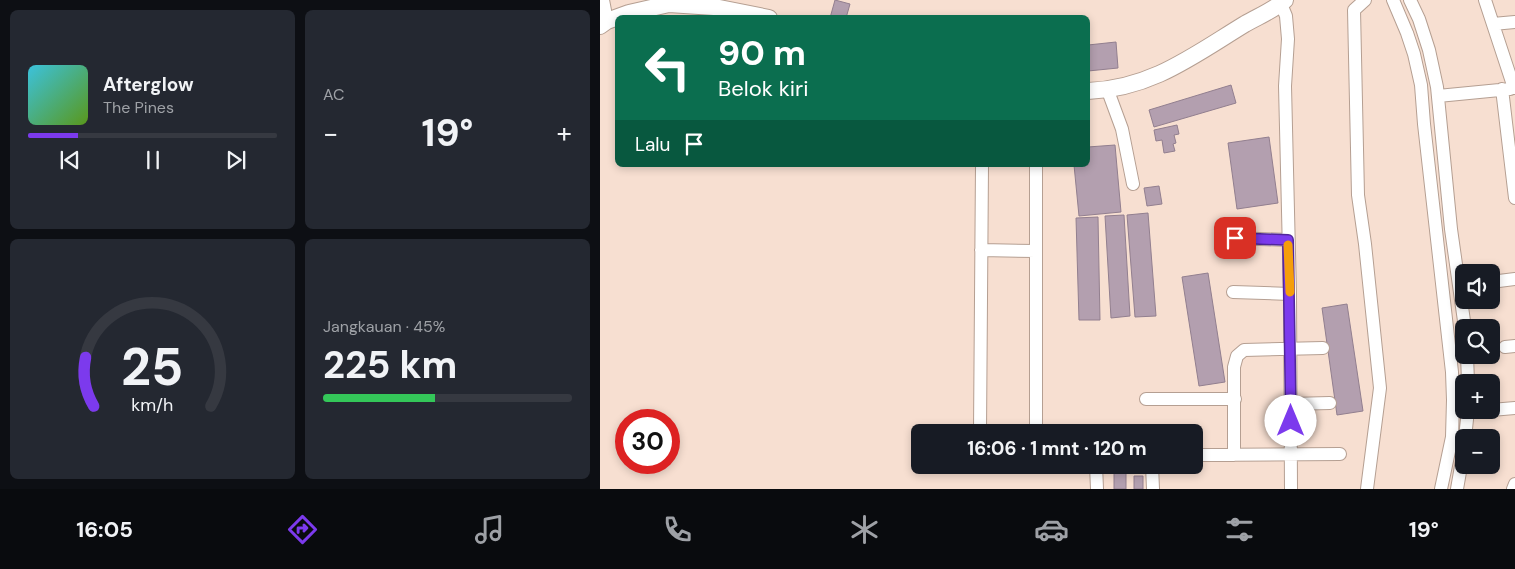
<!DOCTYPE html>
<html lang="id">
<meta charset="utf-8">
<style>
:root{--surface:#171b24;--page:#242831;--text:#f1f3f6;--muted:#9ea1a6;--line:#363941;--accent:#7c3aed}
body{margin:0;font-family:"DM Sans",sans-serif;background:var(--page);color:var(--text);height:100vh;display:flex;flex-direction:column;font-size:19px;white-space:nowrap}
*{box-sizing:border-box;margin:0}
p{font-size:16px;color:var(--muted)}
.icon{flex:none;width:28px;height:28px;fill:none;stroke:currentColor;stroke-width:2;stroke-linecap:round;stroke-linejoin:round}
.map{position:relative;flex:1;overflow:hidden}
.sheet{display:flex;flex-direction:column;gap:10px;padding:10px;background:#0d0f14;width:600px}
.sheet>*{flex:none}
.guide{position:absolute;left:15px;top:15px;width:475px;height:152px;border-radius:8px;box-shadow:0 2px 8px #0003;background:#0b6e4f;color:#fff;overflow:hidden}
.fabs{position:absolute;left:855px;top:264px;display:grid;gap:10px}
.fabs a{display:grid;place-items:center;width:45px;height:45px;border-radius:8px;background:var(--surface);box-shadow:0 2px 8px #0003;font-size:25px}
.speed{position:absolute;left:15px;top:409px;display:flex;gap:10px;font-size:25px;font-weight:700;text-align:center}
.speed>*{display:grid;place-content:center;width:65px;height:65px;border-radius:50%;background:var(--surface);box-shadow:0 2px 8px #0003;line-height:1}
.speed .limit{border:8px solid #d22;background:#fff;color:#111}
.pin{position:absolute;display:grid;place-items:center;width:42px;height:42px;color:#fff;margin:-21px;border-radius:10px;box-shadow:0 2px 8px #0006}
.me{position:absolute;width:55px;margin:-28px;rotate:0deg;stroke-linejoin:round;filter:drop-shadow(0 0 4px #0008)}
.turn{display:flex;align-items:center;gap:18px;height:105px;padding:0 20px;font-size:22px}
.turn .icon{width:65px;height:65px;stroke-width:2.5}
.turn b{display:block;font-size:35px;line-height:42px}
.then{display:flex;align-items:center;height:48px;padding:0 20px;background:#0003;gap:10px;font-size:19px}
.big{font-size:38px;font-weight:700;line-height:1.1}
.sheet .card{flex:1;display:flex;flex-direction:column;justify-content:center;gap:8px;min-width:0;padding:0 18px;border-radius:8px;background:var(--page)}
.sheet .dial{align-items:center;gap:0}
.dial svg{height:130px;overflow:visible;fill:none;stroke:var(--line);stroke-width:7;stroke-linecap:round;text-anchor:middle}
.dial text{fill:var(--text);stroke:none}
.song{display:flex;align-items:center;gap:15px}
.cover{width:60px;height:60px;border-radius:8px;background:linear-gradient(135deg,hsl(190 70% 55%),hsl(90 70% 35%))}
.played{height:5px;border-radius:2px;background:linear-gradient(90deg,var(--accent) 20%,var(--line) 20%)}
.keys{display:flex;justify-content:space-around;direction:ltr}
.heat{display:flex;justify-content:space-between;align-items:center;font-size:28px;direction:ltr}
.charge{height:8px;border-radius:4px;background:linear-gradient(90deg,#34c759 45%,var(--line) 0)}
.sheet .tiles{flex:1;display:grid;gap:10px;grid-template-columns:repeat(2,1fr)}
.trip{position:absolute;left:311px;top:424px;width:292px;height:50px;border-radius:8px;background:var(--surface);box-shadow:0 2px 8px #0003;font-weight:700;line-height:50px;text-align:center}
.menu{display:flex;height:80px;justify-content:space-around;align-items:center;background:#090b0e;color:var(--muted)}
.menu .icon{width:35px;height:35px}
.menu .current{color:var(--accent)}
.menu b{font-size:22px;color:var(--text)}
main{display:flex;flex:1;min-height:0}
.map>svg:first-child{display:block}
.building{fill:#b39faf;stroke:#927f8f}
.lines{fill:none;stroke-linecap:round;stroke-linejoin:round}
.minor-casing{stroke:#b59f92;stroke-width:14}
.tertiary-casing{stroke:#b59f92;stroke-width:18}
.minor{stroke:#fff;stroke-width:12}
.tertiary{stroke:#fff;stroke-width:16}
.route-casing{stroke:#51269a;stroke-width:12}
.route{stroke:#7c3aed;stroke-width:9}
.slow{stroke:#f59e0b;stroke-width:9}
</style>
<main>
<section class="sheet">
<div class="tiles">
<div class="card">
<div class="song"><i class="cover"></i><div><b>Afterglow</b><p>The Pines</p></div></div>
<div class="played"></div>
<div class="keys"><svg class="icon" aria-label="previous" viewBox="0 0 24 24"><path d="M18 5L8 12l10 7zM5 5v14"/></svg><svg class="icon" aria-label="pause" viewBox="0 0 24 24"><path d="M8 5v14M16 5v14"/></svg><svg class="icon" aria-label="next" viewBox="0 0 24 24"><path d="M6 5l10 7-10 7zM19 5v14"/></svg></div>
</div>
<div class="card"><p>AC</p>
<div class="heat"><a>−</a><b class="big">19°</b><a>+</a></div>
</div>
<div class="card dial"><svg viewBox="0 0 100 80">
<path d="M14 69A42 42 0 1 1 86 69"/>
<path d="M14 69A42 42 0 0 1 9 39" stroke="#7c3aed"/>
<text x="50" y="56" font-size="32" font-weight="700">25</text>
<text x="50" y="72" font-size="11">km/h</text>
</svg></div>
<div class="card"><p>Jangkauan · 45%</p><b class="big">225 km</b><div class="charge"></div></div>
</div>
</section>
<div class="map">
<svg width="915" height="489" viewBox="0 0 915 489">
<rect width="100%" height="100%" fill="#f7dfd1"/>
<path class="building" d="M235,0L250,4L246,18H230Z
M516,42L518,68L488,71V45Z
M631,85L636,103L554,127L549,110Z
M577,125L579,134L574,135L576,143L573,144L575,151L564,153L562,140L556,141L554,130Z
M669,137L678,203L637,209L628,143Z
M515,145L521,212L479,216L474,165H488V147Z
M559,186L562,204L547,206L544,188Z
M548,213L556,316L535,317L527,215Z
M524,215L530,316L511,318L505,216Z
M498,217L500,320H479L476,218Z
M608,273L625,382L599,386L582,277Z
M747,304L763,411L737,415L722,308Z
M514,473H526V489H514Z
M534,476H543V489H534Z"/>
<g class="lines">
<g class="minor-casing">
<path id="minor" d="M3,0L7,21
M765,0L754,10L758,195L765,244L780,388L767,489
M793,0L807,33L814,54L821,85L824,124L852,372L853,400L852,437L841,489
M810,0L819,19L829,50L837,87L851,229L865,328
M885,0L914,88
M681,4L686,16L688,39L685,86L690,294L691,489
M893,24L915,22
M902,89L915,198
M508,91L522,129L533,184
M838,96L910,89
M436,165V432
M635,238L688,240
M381,250L436,251
M891,282L915,279
M633,292L690,294
M905,347L915,346
M867,355L868,382
M546,399H635
M690,404L730,403
M868,412L915,408
M380,432L382,165
M865,438L868,410
M595,455L740,454
M634,455V367L637,356L644,350L723,348
M496,465L497,489
M552,465L553,489
M857,489L864,449
M913,489L915,484"/>
</g>
<g class="tertiary-casing">
<path id="tertiary" d="M0,26L7,21L29,13L69,4L114,7L169,18
M488,91C551,89 594,55 645,24C659,16 674,10 685,0"/>
</g>
<use href="#minor" class="minor"/>
<use href="#tertiary" class="tertiary"/>
</g>
<g class="lines">
<g class="route-casing">
<path id="route" d="M635,238L688,240L691,421"/>
</g>
<use href="#route" class="route"/>
<path class="slow" d="M688,245L690,292"/>
</g>
</svg>
<div class="fabs">
<a><svg class="icon" aria-label="sound" viewBox="0 0 24 24"><path d="M4 9h4l5-4v14l-5-4H4zM17 9q2 3 0 6"/></svg></a>
<a><svg class="icon" aria-label="search" viewBox="0 0 24 24"><circle cx="10" cy="10" r="6"/><path d="M15 15l6 6"/></svg></a>
<a>+</a>
<a>−</a>
</div>
<div class="speed"><div class="limit">30</div></div>
<div class="pin" style="left:635px;top:238px;background:#d93025"><svg class="icon" aria-label="arrive" viewBox="0 0 24 24"><path d="M6 21V4h12l-3 4 3 4H6"/></svg></div>
<svg class="me" style="left:691px;top:421px" viewBox="-20 -20 40 40"><circle r="19" fill="#fff"/><path d="M0-13L10 11 0 6-10 11z" fill="#7c3aed"/></svg>
<div class="trip">16:06 · 1 mnt · 120 m</div>
<div class="guide">
<div class="turn"><svg class="icon" aria-label="left" viewBox="0 0 24 24"><path d="M17 20v-9H6M10 6l-5 5 5 5"/></svg><div><b>90 m</b>Belok kiri</div></div>
<div class="then">Lalu<svg class="icon" aria-label="arrive" viewBox="0 0 24 24"><path d="M6 21V4h12l-3 4 3 4H6"/></svg></div>
</div>
</div>
</main>
<nav class="menu">
<b>16:05</b>
<svg class="icon current" aria-label="directions" viewBox="0 0 24 24"><path d="M12 3l9 9-9 9-9-9zM9 14v-3h6M13 9l2 2-2 2"/></svg>
<svg class="icon" aria-label="music" viewBox="0 0 24 24"><path d="M9 18V5l10-2v13"/><circle cx="6" cy="18" r="3"/><circle cx="16" cy="16" r="3"/></svg>
<svg class="icon" aria-label="phone" viewBox="0 0 24 24"><path d="M5 4h4l2 5-3 2q2 4 5 5l2-3 5 2v4C11 20 4 13 5 4z"/></svg>
<svg class="icon" aria-label="climate" viewBox="0 0 24 24"><path d="M12 3v18M4 7l16 10M4 17L20 7"/></svg>
<svg class="icon" aria-label="car" viewBox="0 0 24 24"><path d="M5 17H2v-5l4-1 3-4h7l3 4 3 1v5h-3M9 17h6M6 11h13"/><circle cx="7" cy="17" r="2"/><circle cx="17" cy="17" r="2"/></svg>
<svg class="icon" aria-label="filters" viewBox="0 0 24 24"><path d="M4 7h16M4 17h16"/><circle cx="9" cy="7" r="2"/><circle cx="15" cy="17" r="2"/></svg>
<b>19°</b>
</nav>
